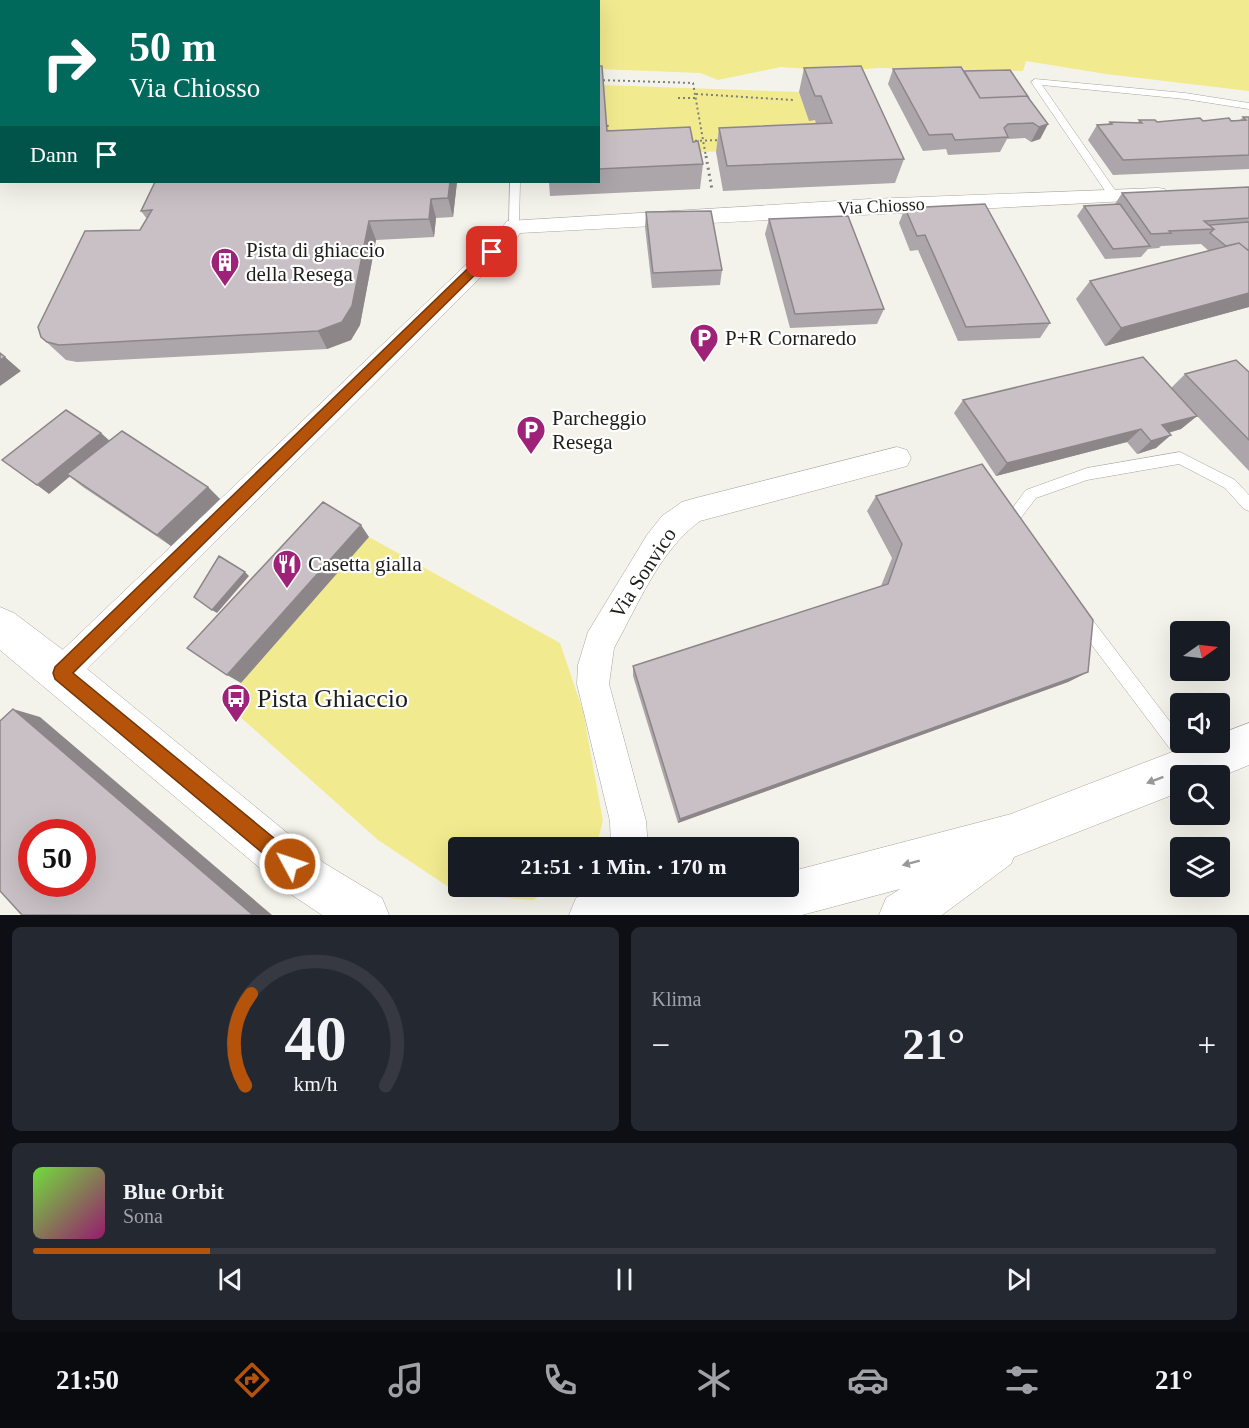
<!DOCTYPE html>
<html lang="de">
<meta charset="utf-8">
<style>
:root{--surface:#171b24;--page:#242831;--text:#f1f3f6;--muted:#9ea1a6;--line:#363941;--accent:#b45309}
body{margin:0;font-family:Georgia,serif;background:var(--page);color:var(--text);height:100vh;display:flex;flex-direction:column;font-size:22px;white-space:nowrap}
*{box-sizing:border-box;margin:0}
p{font-size:20px;color:var(--muted)}
.icon{flex:none;width:33px;height:33px;fill:none;stroke:currentColor;stroke-width:2;stroke-linecap:round;stroke-linejoin:round}
.map{position:relative;height:915px;overflow:hidden}
.sheet{display:flex;flex-direction:column;gap:12px;padding:12px;background:#0d0f14;flex:1}
.sheet>*{flex:none}
.guide{position:absolute;left:0px;top:0px;width:600px;height:183px;box-shadow:0 6px 24px #0002;background:#00695c;color:#fff;overflow:hidden}
.needle{width:39px;rotate:76deg}
.controls{position:absolute;left:1170px;top:621px;display:grid;gap:12px}
.controls a{display:grid;place-items:center;width:60px;height:60px;border-radius:6px;background:var(--surface);box-shadow:0 6px 24px #0002;font-size:30px}
.speed{position:absolute;left:18px;top:819px;display:flex;gap:12px;font-size:30px;font-weight:700;text-align:center}
.speed>*{display:grid;place-content:center;width:78px;height:78px;border-radius:50%;background:var(--surface);box-shadow:0 6px 24px #0002;line-height:1}
.speed .limit{border:9px solid #d22;background:#fff;color:#111}
.pin{position:absolute;display:grid;place-items:center;width:51px;height:51px;color:#fff;margin:-26px;border-radius:12px;box-shadow:0 3px 9px #0006}
.me{position:absolute;width:66px;margin:-33px;rotate:310deg;stroke-linejoin:round;filter:drop-shadow(0 0 4px #0008)}
.turn{display:flex;align-items:center;gap:21px;height:126px;padding:0 30px;font-size:27px}
.turn .icon{width:78px;height:78px;stroke-width:2.5}
.turn b{display:block;font-size:42px;line-height:51px}
.then{display:flex;align-items:center;height:57px;padding:0 30px;background:#0003;gap:12px;font-size:22px}
.big{font-size:45px;font-weight:600;line-height:1.1}
.sheet .widget{flex:1;display:flex;flex-direction:column;justify-content:center;gap:9px;min-width:0;padding:0 21px;border-radius:9px;background:var(--page)}
.sheet .dial{align-items:center;gap:0}
.dial svg{height:156px;overflow:visible;fill:none;stroke:var(--line);stroke-width:7;stroke-linecap:round;text-anchor:middle}
.dial text{fill:var(--text);stroke:none}
.song{display:flex;align-items:center;gap:18px}
.cover{width:72px;height:72px;border-radius:9px;background:linear-gradient(135deg,hsl(100 70% 55%),hsl(320 70% 35%))}
.played{height:6px;border-radius:3px;background:linear-gradient(90deg,var(--accent) 15%,var(--line) 15%)}
.keys{display:flex;justify-content:space-around;direction:ltr}
.heat{display:flex;justify-content:space-between;align-items:center;font-size:33px;direction:ltr}
.sheet .tiles{flex:1;display:grid;gap:12px;grid-template-columns:1fr 1fr}
.widget:last-child{grid-column:span 2}
.trip{position:absolute;left:448px;top:837px;width:351px;height:60px;border-radius:6px;background:var(--surface);box-shadow:0 6px 24px #0002;font-weight:600;line-height:60px;text-align:center}
.tabs{display:flex;height:96px;justify-content:space-around;align-items:center;background:#090b0e;color:var(--muted)}
.tabs .icon{width:42px;height:42px}
.tabs .active{color:var(--accent)}
.tabs b{font-size:27px;color:var(--text)}
.map>svg:first-child{display:block}
.green{fill:#f2ea8f}
.lines{fill:none;stroke-linecap:round;stroke-linejoin:round}
.service-casing{stroke:#a6a59d;stroke-width:1}
.minor-casing{stroke:#a6a59d;stroke-width:1}
.secondary-casing{stroke:#a6a59d;stroke-width:1}
.path-far1{stroke:#7f7f79;stroke-width:2;stroke-dasharray:2 3;stroke-linecap:butt}
.path{stroke:#7f7f79;stroke-width:3;stroke-dasharray:2 4;stroke-linecap:butt}
.service{fill:#fff;fill-rule:evenodd}
.minor{fill:#fff;fill-rule:evenodd}
.secondary{fill:#fff;fill-rule:evenodd}
.wall{fill:#aca5a9}
.shaded-wall{fill:#8c8689}
.building{fill:#c8c0c4;stroke:#8c8689;stroke-width:1.5;fill-rule:evenodd}
.oneway{fill:#999998}
.route{fill:#b45309;stroke:#753606;stroke-width:1.5}
.labels{text-anchor:middle;stroke-width:4.5;stroke-linejoin:round;paint-order:stroke}
.far-street-label{font-size:18px;fill:#1d1d1a;stroke:#fff}
.poi-label{font-size:21px;fill:#1d1d1a;stroke:#fff;text-anchor:start}
.street-label{font-size:21px;fill:#1d1d1a;stroke:#fff}
.near-poi-label{font-size:26px;fill:#1d1d1a;stroke:#fff;text-anchor:start}
</style>
<div class="map">
<svg width="1249" height="915" viewBox="0 0 1249 915">
<rect width="100%" height="100%" fill="#f4f3eb"/>
<path class="green" d="M0,0H295L303,1L2,2L0,74Z
M324,0H1249V91L1106,74L1026,61L1023,71L879,68L837,71L781,67L718,80L700,73L599,69L598,2H314Z
M602,85L799,92L809,120H815L825,148L608,155Z
M369,537L560,643L583,711L603,821L596,847L459,848V886L556,887L533,900L459,894L378,840L228,706L241,683Z"/>
<g class="lines">
<g class="service-casing">
<path id="service" d="M1035,79L1185,93L1249,103V109L1185,99L1042,85L1119,196L1114,199L1110,198L1031,82Z
M0,130H2V136H0Z
M2,153V161H0V154Z
M510,182H520L519,226L514,229L509,226Z
M1180,452L1235,480L1249,495V511L1244,509L1225,488L1179,464L1087,480L1036,498L1020,519L1024,528L1022,533L1017,534L1012,533L1005,518L1026,490L1087,468Z
M1082,611L1088,614L1180,735V742H1186L1201,764L1198,770L1192,773L1186,770L1076,624L1074,619L1076,614Z"/>
</g>
<g class="minor-casing">
<path id="minor" d="M1158,188L1165,189L1168,194L1165,199L520,233L511,247L72,684L61,689L50,684L45,673L50,662L495,237L507,221L870,199Z
M897,447L907,450L911,458L907,466L700,521C659,551 638,605 614,648L609,684L646,821L648,848H611L610,821L577,684L578,665L588,632L647,535L662,516L682,502L692,499Z"/>
</g>
<g class="secondary-casing">
<path id="secondary" d="M0,607L14,613L75,659L324,863L382,898L389,915H322L292,895L0,650Z
M1249,723V765L1220,777L1180,776V792L1014,857L1011,864L942,915H879L886,898L900,889L802,915H569L576,898L604,886H660L680,895L715,886H789V872L1011,814L1198,742H1220V734Z"/>
</g>
<path class="path-far1" d="M598,80L693,83L706,157
M696,94L793,100
M678,98H696
M605,122H607L609,134
M690,141L722,140"/>
<path class="path" d="M706,156L712,190"/>
<use href="#service" class="service"/>
<use href="#minor" class="minor"/>
<use href="#secondary" class="secondary"/>
</g>
<path class="wall" d="M598,66L607,131L693,142L703,164L700,189L550,196L549,182H598Z
M804,68L904,159L895,183L723,191L716,152L719,128L816,124L815,120L809,121L799,92Z
M893,69L964,71L1029,98L1048,124L1040,139L1031,142L1025,138L1007,139L1000,152L948,155L946,149L923,151L888,84Z
M0,72H2V107H0Z
M1243,117H1249V169L1113,175L1088,140L1097,125L1108,124L1110,122L1138,123L1139,120L1157,122L1240,120Z
M155,182H457L453,217L436,218L434,237L376,240L360,325L351,340L327,349L77,362L66,360L41,337L140,230L147,219L141,211Z
M1249,187V307L1105,346L1076,299L1090,281L1209,251L1201,244L1161,246L1159,248L1148,249L1141,257L1105,259L1077,216L1084,206L1115,204L1122,193Z
M905,208L1050,323L1040,338L958,341L918,250L910,251L899,223Z
M646,212L722,270L720,285L652,288L645,227Z
M769,219L884,309L877,324L790,328L765,234Z
M1249,372V471L1182,400L1197,416L1181,429L1169,433L1156,448L1137,454L1127,442L996,476L954,413L963,400L1171,388L1185,374Z
M110,440L208,487L220,499L171,546L83,487L69,476L49,494Z
M876,496L1088,672L1068,682L678,823L633,676V666L881,586L892,558L867,511Z"/>
<path class="shaded-wall" d="M1048,124L1040,139L1031,142L1039,127Z
M450,182H457L453,217L448,198Z
M431,199L436,218L434,237L429,219Z
M369,221L376,240L360,325L351,340L327,349L318,331Z
M1249,293V307L1105,346L1121,328Z
M5,357L21,371L0,386V360Z
M1197,416L1181,429L1148,438L1162,425Z
M1141,429L1127,442L996,476L1007,463Z
M101,433L111,442L49,494L37,485Z
M1171,435L1156,448L1137,454L1151,441Z
M208,487L220,499L171,546L157,535Z
M361,525L369,537L241,683L227,675Z
M245,572L249,576L217,613L212,610Z
M1088,672L1068,682L678,823L680,819Z
M13,709L40,717L272,915H253Z"/>
<path class="building" d="M598,66H602L607,131L690,127L693,142L698,141L703,164L598,169Z
M861,66L904,159L727,166L719,128L832,123L821,96H815L804,68Z
M961,67L980,98L1027,96L1048,124L1039,127L1033,123L1008,124L1004,128L1008,137L955,140L952,134L929,135L893,69Z
M1010,70L1029,98L1027,96L980,98L964,71Z
M0,72H2V91H0Z
M1243,117H1249V155L1123,160L1097,125L1112,124L1110,122L1142,123L1139,120H1155L1157,122L1200,118L1203,121L1229,118L1231,121L1246,120Z
M155,182H450L448,198L431,199L429,219L369,221L352,306L342,322L318,331L59,345L47,342L41,337L38,327L85,231L140,230L152,210L141,211Z
M1249,187V218L1204,221L1214,229L1169,231L1171,233L1151,234L1122,193Z
M985,204L1050,323L966,327L925,235L917,236L905,208Z
M1120,204L1150,246L1113,249L1084,206Z
M711,211L722,270L653,273L646,212Z
M848,216L884,309L795,314L769,219Z
M1249,222V251L1239,243L1226,246L1210,233L1214,229L1209,225Z
M1239,243L1249,251V293L1121,328L1090,281Z
M0,353L5,357L0,360Z
M1143,357L1197,416L1162,425L1171,435L1151,441L1141,429L1007,463L963,400Z
M1236,360L1249,372V440L1185,374Z
M66,410L101,433L37,485L2,460Z
M122,431L208,487L157,535L67,474Z
M982,464L1093,620L1088,672L680,819L633,666L888,584L902,544L876,496Z
M323,502L361,525L227,675L187,648Z
M219,556L245,572L212,610L194,597Z
M13,709L253,915H22L0,891V721ZM32,832H82V884H32Z"/>
<defs><path id="oneway-solid" d="M-6-.8H1V-3.2L6.5 0L1 3.2V.8H-6Z" transform="scale(1.5)"/></defs>
<g class="oneway">
<use href="#oneway-solid" transform="translate(1155 780) rotate(159)"/>
<use href="#oneway-solid" transform="translate(911 863) rotate(165)"/>
</g>
<path class="route" d="M492,248L496,249V254L73,673L297,857L300,864L297,871L290,874L284,871L55,679L53,673L55,667L488,249Z"/>
<defs>
<g id="building-pin" transform="scale(1.5)"><path d="M0 17L-7.5 6A9.5 9.5 0 1 1 7.5 6Z" fill="#9e2278" stroke="#fff"/><path d="M-4-6H4V6H1V3H-1V6H-4ZM-2.5-4.3h1.7v1.8h-1.7ZM.8-4.3h1.7v1.8H.8ZM-2.5-1h1.7V.8h-1.7ZM.8-1h1.7V.8H.8Z" fill="#fff"/></g>
<g id="parking-pin" transform="scale(1.5)"><path d="M0 17L-7.5 6A9.5 9.5 0 1 1 7.5 6Z" fill="#9e2278" stroke="#fff"/><path d="M-3.5-5.5H1a3.5 3.5 0 0 1 0 7H-1V5.5H-3.5ZM-1-3.4V-.6H.8a1.4 1.4 0 0 0 0-2.8Z" fill="#fff"/></g>
<g id="restaurant-pin" transform="scale(1.5)"><path d="M0 17L-7.5 6A9.5 9.5 0 1 1 7.5 6Z" fill="#9e2278" stroke="#fff"/><path d="M-5-6h1v4h1v-4h1v4h1v-4h1v5L-1.5 .5V6h-2V.5L-5-1ZM5-6V6H3V1.5H1.5Q1.5-4 5-6Z" fill="#fff"/></g>
<g id="bus-pin" transform="scale(1.5)"><path d="M0 17L-7.5 6A9.5 9.5 0 1 1 7.5 6Z" fill="#9e2278" stroke="#fff"/><path d="M-5-6H5V4H4V6H2V4H-2V6H-4V4H-5ZM-3.5-4V0h7V-4ZM-3.5 1.2v1.5H-2V1.2ZM2 1.2v1.5H3.5V1.2Z" fill="#fff"/></g>
</defs>
<g fill-rule="evenodd">
<use href="#building-pin" x="225" y="262"/>
<use href="#parking-pin" x="704" y="338"/>
<use href="#parking-pin" x="531" y="430"/>
<use href="#restaurant-pin" x="287" y="564"/>
<use href="#bus-pin" x="236" y="698"/>
</g>
<g class="labels">
<g class="far-street-label">
<text transform="translate(881 206) rotate(-3)" y="6">Via Chiosso</text>
</g>
<g class="poi-label">
<text x="246" y="257">Pista di ghiaccio<tspan x="246" dy="24">della Resega</tspan></text>
<text x="725" y="345">P+R Cornaredo</text>
<text x="552" y="425">Parcheggio<tspan x="552" dy="24">Resega</tspan></text>
<text x="308" y="571">Casetta gialla</text>
</g>
<g class="street-label">
<text transform="translate(643 573) rotate(-57)" y="7">Via Sonvico</text>
</g>
<g class="near-poi-label">
<text x="257" y="707">Pista Ghiaccio</text>
</g>
</g>
</svg>
<div class="controls">
<a><svg class="needle" viewBox="-14 -14 28 28"><path d="M0-13l5 13h-10z" fill="#e53935"/><path d="M0 13l5-13h-10z" fill="#9ea1a6"/></svg></a>
<a><svg class="icon" aria-label="sound" viewBox="0 0 24 24"><path d="M4 9h4l5-4v14l-5-4H4zM17 9q2 3 0 6"/></svg></a>
<a><svg class="icon" aria-label="search" viewBox="0 0 24 24"><circle cx="10" cy="10" r="6"/><path d="M15 15l6 6"/></svg></a>
<a><svg class="icon" aria-label="layers" viewBox="0 0 24 24"><path d="M12 4l9 5-9 5-9-5zM3 14l9 5 9-5"/></svg></a>
</div>
<div class="speed"><div class="limit">50</div></div>
<div class="pin" style="left:492px;top:252px;background:#d93025"><svg class="icon" aria-label="arrive" viewBox="0 0 24 24"><path d="M6 21V4h12l-3 4 3 4H6"/></svg></div>
<svg class="me" style="left:290px;top:864px" viewBox="-20 -20 40 40"><circle r="17" fill="#b45309" stroke="#fff" stroke-width="3"/><path d="M0-11L8 9 0 5-8 9z" fill="#fff"/></svg>
<div class="trip">21:51 · 1 Min. · 170 m</div>
<div class="guide">
<div class="turn"><svg class="icon" aria-label="right" viewBox="0 0 24 24"><path d="M7 20v-9h11M14 6l5 5-5 5"/></svg><div><b>50 m</b>Via Chiosso</div></div>
<div class="then">Dann<svg class="icon" aria-label="arrive" viewBox="0 0 24 24"><path d="M6 21V4h12l-3 4 3 4H6"/></svg></div>
</div>
</div>
<section class="sheet">
<div class="tiles">
<div class="widget dial"><svg viewBox="0 0 100 80">
<path d="M14 69A42 42 0 1 1 86 69"/>
<path d="M14 69A42 42 0 0 1 17 22" stroke="#b45309"/>
<text x="50" y="56" font-size="32" font-weight="700">40</text>
<text x="50" y="72" font-size="11">km/h</text>
</svg></div>
<div class="widget"><p>Klima</p>
<div class="heat"><a>−</a><b class="big">21°</b><a>+</a></div>
</div>
<div class="widget">
<div class="song"><i class="cover"></i><div><b>Blue Orbit</b><p>Sona</p></div></div>
<div class="played"></div>
<div class="keys"><svg class="icon" aria-label="previous" viewBox="0 0 24 24"><path d="M18 5L8 12l10 7zM5 5v14"/></svg><svg class="icon" aria-label="pause" viewBox="0 0 24 24"><path d="M8 5v14M16 5v14"/></svg><svg class="icon" aria-label="next" viewBox="0 0 24 24"><path d="M6 5l10 7-10 7zM19 5v14"/></svg></div>
</div>
</div>
</section>
<nav class="tabs">
<b>21:50</b>
<svg class="icon active" aria-label="directions" viewBox="0 0 24 24"><path d="M12 3l9 9-9 9-9-9zM9 14v-3h6M13 9l2 2-2 2"/></svg>
<svg class="icon" aria-label="music" viewBox="0 0 24 24"><path d="M9 18V5l10-2v13"/><circle cx="6" cy="18" r="3"/><circle cx="16" cy="16" r="3"/></svg>
<svg class="icon" aria-label="phone" viewBox="0 0 24 24"><path d="M5 4h4l2 5-3 2q2 4 5 5l2-3 5 2v4C11 20 4 13 5 4z"/></svg>
<svg class="icon" aria-label="climate" viewBox="0 0 24 24"><path d="M12 3v18M4 7l16 10M4 17L20 7"/></svg>
<svg class="icon" aria-label="car" viewBox="0 0 24 24"><path d="M5 17H2v-5l4-1 3-4h7l3 4 3 1v5h-3M9 17h6M6 11h13"/><circle cx="7" cy="17" r="2"/><circle cx="17" cy="17" r="2"/></svg>
<svg class="icon" aria-label="filters" viewBox="0 0 24 24"><path d="M4 7h16M4 17h16"/><circle cx="9" cy="7" r="2"/><circle cx="15" cy="17" r="2"/></svg>
<b>21°</b>
</nav>
